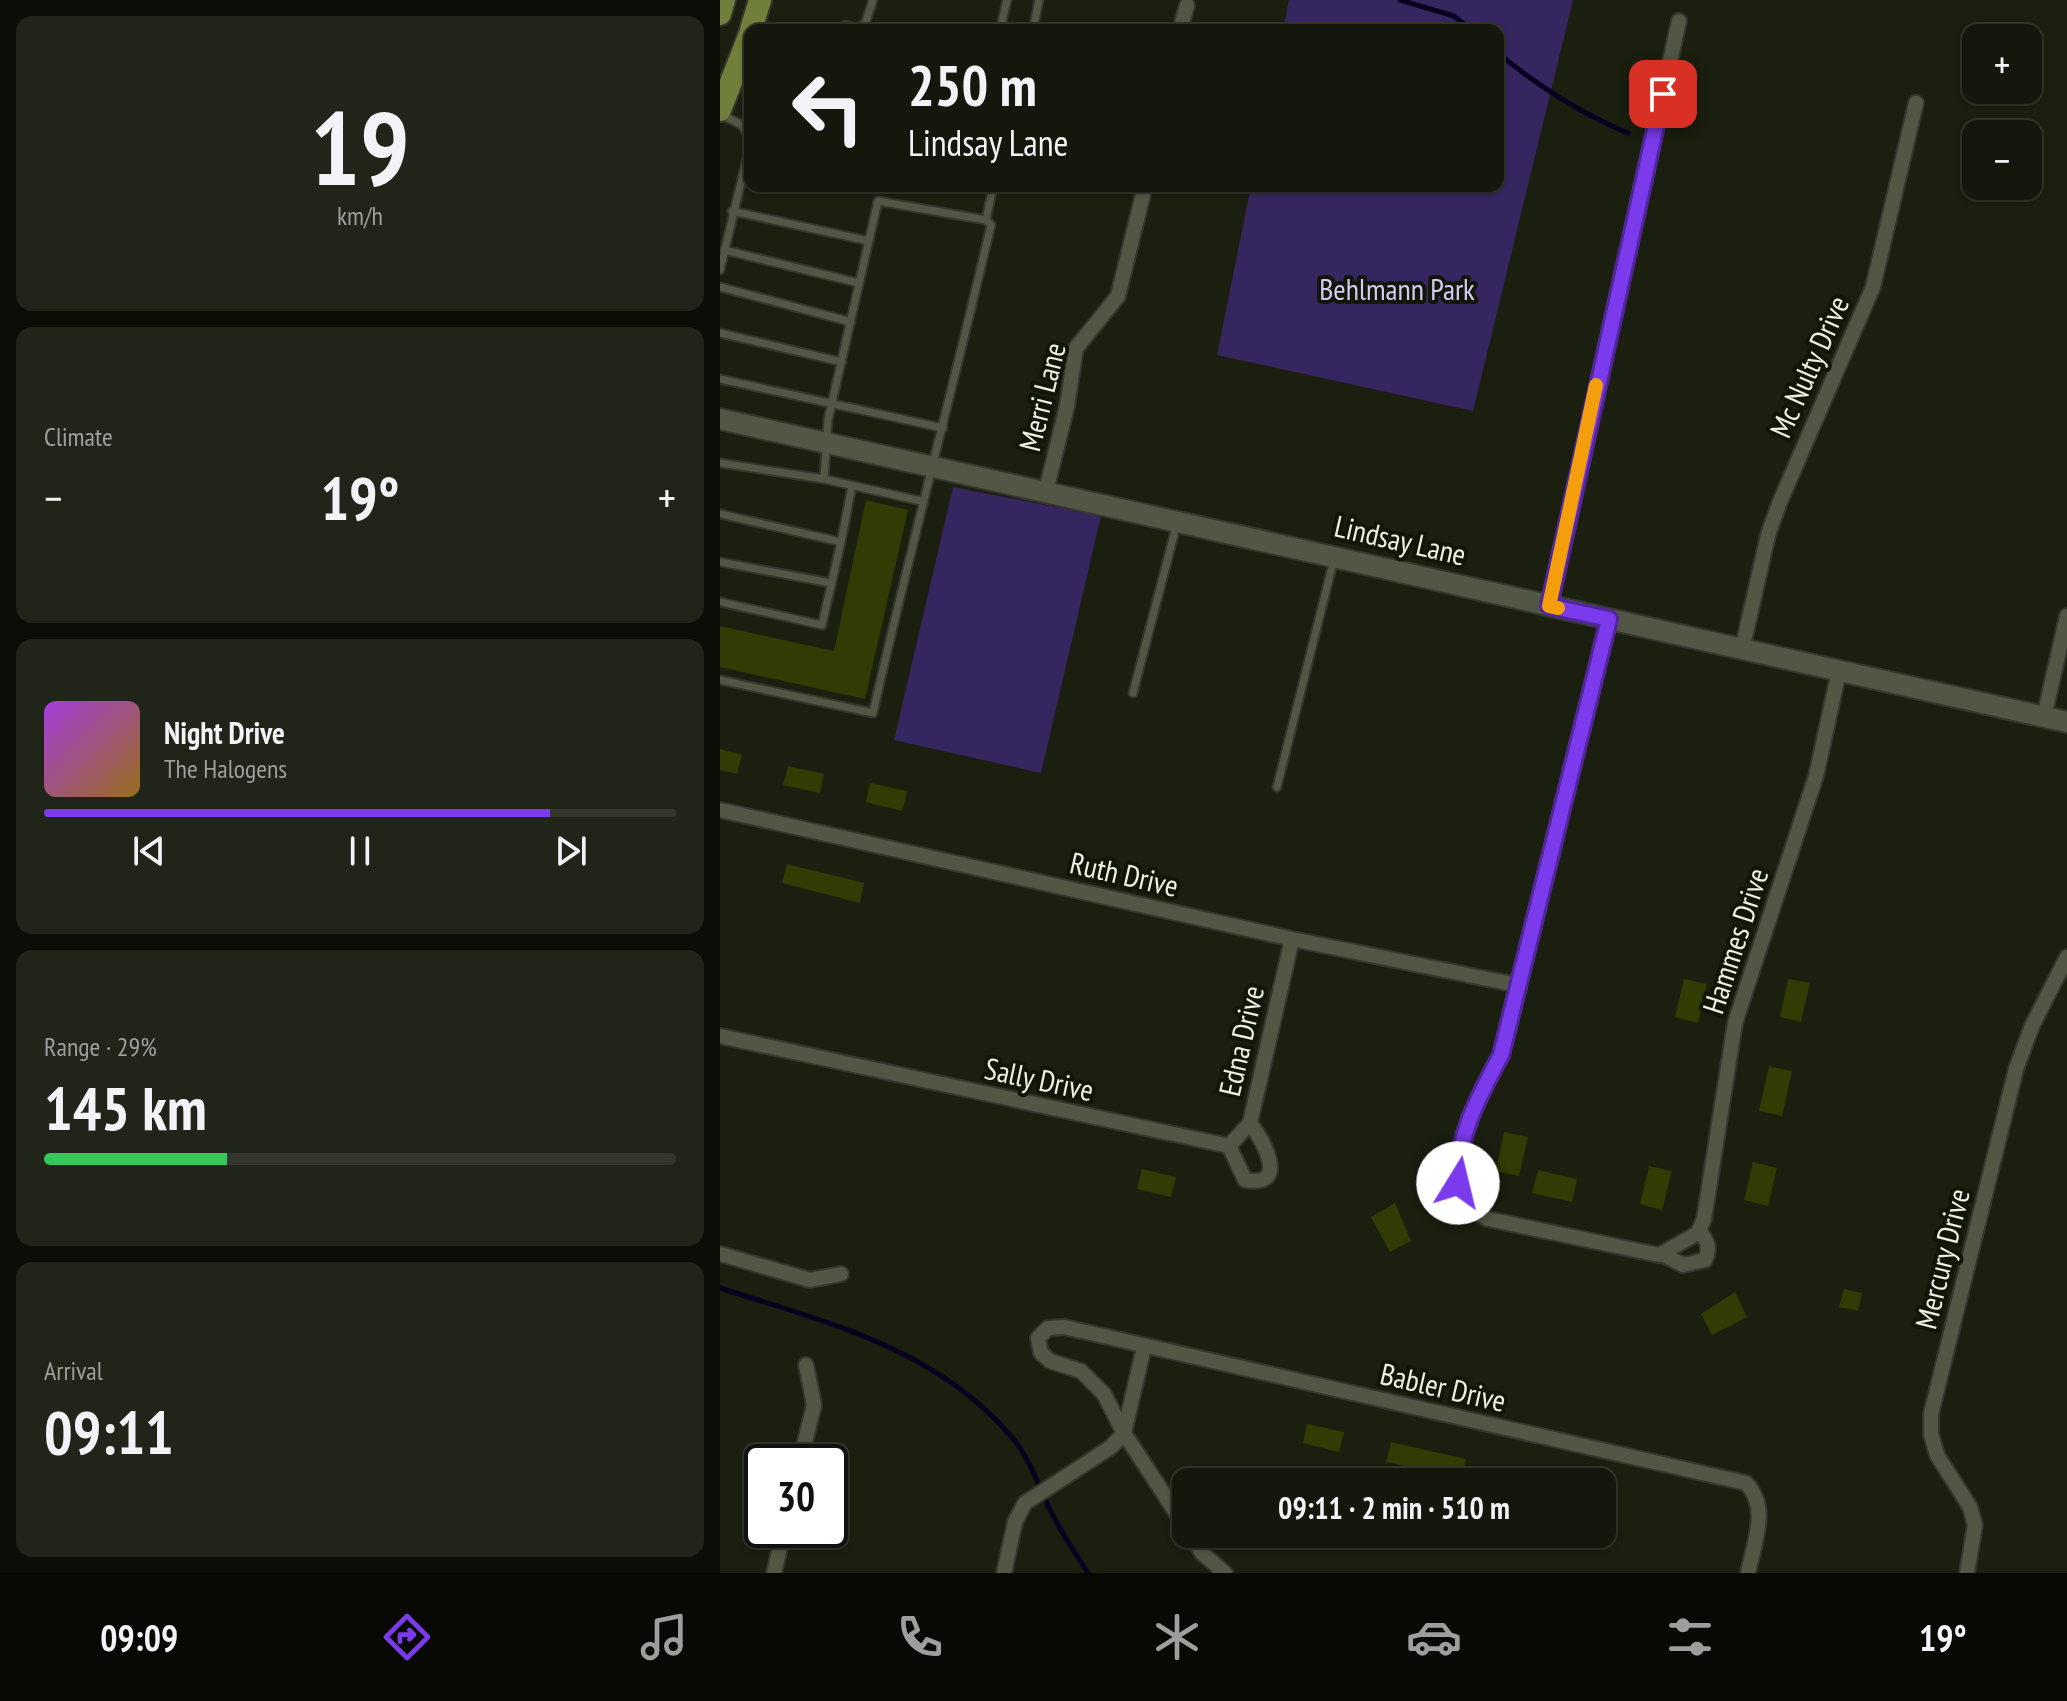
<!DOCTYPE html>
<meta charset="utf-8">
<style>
:root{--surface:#14170b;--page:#212419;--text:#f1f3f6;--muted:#9d9f9d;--line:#33362c;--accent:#7c3aed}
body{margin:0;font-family:"PT Sans Narrow",sans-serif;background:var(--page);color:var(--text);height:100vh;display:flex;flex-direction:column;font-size:30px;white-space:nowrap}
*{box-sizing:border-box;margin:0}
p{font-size:26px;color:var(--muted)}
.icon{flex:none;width:44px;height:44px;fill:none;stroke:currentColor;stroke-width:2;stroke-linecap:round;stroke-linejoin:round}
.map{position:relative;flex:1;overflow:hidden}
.details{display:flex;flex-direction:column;gap:16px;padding:16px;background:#0b0d06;width:720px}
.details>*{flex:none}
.hud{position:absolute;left:24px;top:24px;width:760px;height:168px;border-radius:16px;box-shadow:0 2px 6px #0004,0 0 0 2px var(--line);background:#14170b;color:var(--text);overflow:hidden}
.fabs{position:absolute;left:1242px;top:24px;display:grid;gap:16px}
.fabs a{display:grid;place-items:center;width:80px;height:80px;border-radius:16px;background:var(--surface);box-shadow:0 2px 6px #0004,0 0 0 2px var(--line);font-size:40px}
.speed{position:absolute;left:24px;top:1444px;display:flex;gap:16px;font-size:40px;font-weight:700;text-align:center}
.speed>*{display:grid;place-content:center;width:104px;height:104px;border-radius:50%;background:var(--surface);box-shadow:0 2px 6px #0004,0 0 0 2px var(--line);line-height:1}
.speed .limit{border:4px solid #111;border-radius:12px;background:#fff;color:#111}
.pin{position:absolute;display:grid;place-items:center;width:68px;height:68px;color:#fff;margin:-34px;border-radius:16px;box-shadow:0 4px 12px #0006}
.me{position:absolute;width:88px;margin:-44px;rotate:9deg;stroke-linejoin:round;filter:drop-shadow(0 0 6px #0008)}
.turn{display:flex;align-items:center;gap:28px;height:168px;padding:0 32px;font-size:36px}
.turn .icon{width:104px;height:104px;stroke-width:2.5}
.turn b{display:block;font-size:56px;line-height:68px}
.big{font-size:60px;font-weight:700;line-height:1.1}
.details .card{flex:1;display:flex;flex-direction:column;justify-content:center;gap:12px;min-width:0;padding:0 28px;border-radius:16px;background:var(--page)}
.details .dial{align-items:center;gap:0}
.dial b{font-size:104px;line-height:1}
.song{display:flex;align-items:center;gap:24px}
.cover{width:96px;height:96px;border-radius:12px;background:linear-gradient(135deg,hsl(280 70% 55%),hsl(40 70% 35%))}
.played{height:8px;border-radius:4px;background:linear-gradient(90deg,var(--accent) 80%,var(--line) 80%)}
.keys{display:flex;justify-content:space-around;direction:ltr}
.heat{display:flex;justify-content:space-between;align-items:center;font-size:44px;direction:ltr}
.charge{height:12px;border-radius:6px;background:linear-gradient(90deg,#34c759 29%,var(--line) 0)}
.trip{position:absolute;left:452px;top:1468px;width:444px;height:80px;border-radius:16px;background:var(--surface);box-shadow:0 2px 6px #0004,0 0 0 2px var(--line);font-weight:700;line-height:80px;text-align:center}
.tab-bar{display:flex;height:128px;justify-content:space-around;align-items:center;background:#080904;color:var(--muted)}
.tab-bar .icon{width:56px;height:56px}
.tab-bar .selected{color:var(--accent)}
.tab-bar b{font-size:36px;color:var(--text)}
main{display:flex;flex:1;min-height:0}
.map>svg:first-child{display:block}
.green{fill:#35265f}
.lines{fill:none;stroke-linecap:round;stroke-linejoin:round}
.stream{stroke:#08001e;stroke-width:5}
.building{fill:#313b03}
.lane-casing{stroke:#34372e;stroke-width:11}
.street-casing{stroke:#34372e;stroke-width:18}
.secondary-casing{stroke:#34372e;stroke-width:24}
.primary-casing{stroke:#34372e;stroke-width:26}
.lane{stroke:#515744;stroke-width:7}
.street{stroke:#515744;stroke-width:14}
.secondary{stroke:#515744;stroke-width:20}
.primary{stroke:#707f3a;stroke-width:22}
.route-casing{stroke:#51269a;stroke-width:20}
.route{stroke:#7c3aed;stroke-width:14}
.slow{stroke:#f59e0b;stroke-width:14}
.labels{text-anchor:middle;stroke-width:8;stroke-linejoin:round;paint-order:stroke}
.park-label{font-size:30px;fill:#d2cbf8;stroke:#121607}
.street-label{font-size:30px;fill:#edf0e5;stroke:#121607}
</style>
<main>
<section class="details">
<div class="card dial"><b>19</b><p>km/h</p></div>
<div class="card"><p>Climate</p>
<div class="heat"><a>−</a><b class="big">19°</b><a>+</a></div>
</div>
<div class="card">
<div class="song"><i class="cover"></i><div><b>Night Drive</b><p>The Halogens</p></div></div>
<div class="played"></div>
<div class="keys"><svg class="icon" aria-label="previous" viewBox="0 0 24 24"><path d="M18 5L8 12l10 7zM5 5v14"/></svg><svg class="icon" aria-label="pause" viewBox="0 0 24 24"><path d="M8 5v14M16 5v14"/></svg><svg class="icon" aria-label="next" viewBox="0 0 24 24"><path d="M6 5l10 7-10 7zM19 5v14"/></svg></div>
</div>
<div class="card"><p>Range · 29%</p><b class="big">145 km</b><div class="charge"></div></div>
<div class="card"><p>Arrival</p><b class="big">09:11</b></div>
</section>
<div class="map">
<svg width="1347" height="1573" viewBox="0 0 1347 1573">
<rect width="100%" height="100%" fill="#1b1f0f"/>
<path class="green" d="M569,0H853L753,411L497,355L531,186H778V30H563Z
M233,487L381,516L321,773L174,740Z"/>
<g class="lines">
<path class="stream" d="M680,0L734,16L751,30
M778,53C818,86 860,113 908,133
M0,1288C105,1322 214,1347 290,1435C309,1456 318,1485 330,1510C341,1532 355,1553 368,1573"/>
</g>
<path class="building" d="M146,500L188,510L145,699L0,667V626L114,651Z
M0,749L22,755L17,774L0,770Z
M68,766L104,774L100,793L63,785Z
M150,783L187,791L182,811L146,802Z
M67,864L144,883L140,903L62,883Z
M964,979L987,984L978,1023L955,1017Z
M1068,979L1090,983L1081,1022L1060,1017Z
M1049,1066L1072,1071L1062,1116L1039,1111Z
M784,1132L808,1137L799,1176L776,1171Z
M1033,1162L1057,1168L1048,1206L1024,1200Z
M929,1166L952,1171L942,1210L920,1204Z
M422,1169L456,1177L451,1197L417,1189Z
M818,1170L857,1179L852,1202L812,1193Z
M675,1203L691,1241L670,1252L651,1217Z
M1124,1289L1142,1293L1138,1311L1119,1307Z
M1015,1292L1027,1317L992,1335L981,1314Z
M587,1424L624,1432L619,1452L583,1443Z
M671,1442L746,1459L741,1478L666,1462Z"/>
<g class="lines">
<g class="lane-casing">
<path id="lane" d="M125,25L137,28L145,24L153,0
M280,30L287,0
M313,30L319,0
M0,114L22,125L30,139
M12,211L149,241
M266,220L273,187L267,186
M4,250L139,283
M0,270L30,145
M0,287L131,322
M0,333L122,362
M0,379L223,428
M0,463L104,479
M0,514L121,542L132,486
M0,562L111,583
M0,602L102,625L121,542
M0,680L153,713C190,550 233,388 271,225L266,220L158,201L108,420L104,479L201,501
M413,693L457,523
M557,787L614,559"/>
</g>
<g class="street-casing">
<path id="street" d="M460,30L467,5
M326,491L347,406L356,348L398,296L425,186
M829,606L959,21
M889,619L781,1055C758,1099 707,1186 768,1219L939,1255L978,1233L984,1219L1015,1023L1096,776L1119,671
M1022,650L1048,535L1059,504L1153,287L1196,103
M1324,717L1347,616
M0,810L572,939L797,985
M0,1036L509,1146
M509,1146L530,1123L572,939
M509,1146L525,1180C571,1188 542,1139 530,1123
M739,1165L721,1179L716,1194L727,1207L755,1212
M0,1254L90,1280L121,1274
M942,1254L963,1265L985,1260C991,1247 987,1241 979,1230
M80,1462L94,1405L86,1365
M466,1528L404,1433L384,1394L361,1371L330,1361L321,1353L318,1338L328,1328L344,1327L1026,1483C1050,1508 1034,1542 1028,1573
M470,1534L482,1553L505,1573
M54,1573L64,1530
M284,1573L295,1522L305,1503L391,1447L404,1433L424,1347
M1247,1573L1255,1525L1250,1507L1217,1455L1211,1434V1414L1296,1069L1312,1026L1347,957"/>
</g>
<g class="secondary-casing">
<path id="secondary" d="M0,419L1347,722"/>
</g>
<g class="primary-casing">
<path id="primary" d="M0,14L4,0
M31,30L40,0
M0,110L30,34"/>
</g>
<use href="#lane" class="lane"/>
<use href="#street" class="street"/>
<use href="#secondary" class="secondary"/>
<use href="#primary" class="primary"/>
</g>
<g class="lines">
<g class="route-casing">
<path id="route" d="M738,1183C736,1137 760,1094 781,1055L889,619L829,606L943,94"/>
</g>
<use href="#route" class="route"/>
<path class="slow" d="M838,608L829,606L876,385"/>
</g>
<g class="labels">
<g class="park-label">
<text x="677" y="300">Behlmann Park</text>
</g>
<g class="street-label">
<text transform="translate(1090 367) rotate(-66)" y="10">Mc Nulty Drive</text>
<text transform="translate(323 397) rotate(-76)" y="10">Merri Lane</text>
<text transform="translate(680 541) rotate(13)" y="10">Lindsay Lane</text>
<text transform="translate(404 875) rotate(13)" y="10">Ruth Drive</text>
<text transform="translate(1016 941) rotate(-72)" y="10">Hammes Drive</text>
<text transform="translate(522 1041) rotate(-77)" y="10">Edna Drive</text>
<text transform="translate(319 1080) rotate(12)" y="10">Sally Drive</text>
<text transform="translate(1223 1259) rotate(-76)" y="10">Mercury Drive</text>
<text transform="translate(723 1388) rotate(13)" y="10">Babler Drive</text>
</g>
</g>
</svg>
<div class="fabs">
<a>+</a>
<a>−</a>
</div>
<div class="speed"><div class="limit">30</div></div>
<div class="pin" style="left:943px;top:94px;background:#d93025"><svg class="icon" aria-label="arrive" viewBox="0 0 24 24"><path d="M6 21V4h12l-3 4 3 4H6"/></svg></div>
<svg class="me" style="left:738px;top:1183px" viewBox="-20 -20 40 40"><circle r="19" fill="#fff"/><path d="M0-13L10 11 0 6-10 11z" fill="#7c3aed"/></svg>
<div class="trip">09:11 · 2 min · 510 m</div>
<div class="hud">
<div class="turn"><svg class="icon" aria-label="left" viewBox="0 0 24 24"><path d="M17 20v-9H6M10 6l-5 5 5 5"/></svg><div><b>250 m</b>Lindsay Lane</div></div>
</div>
</div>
</main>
<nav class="tab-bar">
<b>09:09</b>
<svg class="icon selected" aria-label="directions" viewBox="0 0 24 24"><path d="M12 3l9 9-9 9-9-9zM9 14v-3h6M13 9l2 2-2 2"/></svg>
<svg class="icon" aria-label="music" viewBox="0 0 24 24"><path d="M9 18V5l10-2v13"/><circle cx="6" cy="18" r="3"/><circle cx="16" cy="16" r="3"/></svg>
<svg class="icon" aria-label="phone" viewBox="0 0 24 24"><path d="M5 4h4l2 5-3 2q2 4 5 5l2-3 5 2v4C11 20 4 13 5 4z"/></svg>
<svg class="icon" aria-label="climate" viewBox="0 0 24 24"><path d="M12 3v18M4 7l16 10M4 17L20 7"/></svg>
<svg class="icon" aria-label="car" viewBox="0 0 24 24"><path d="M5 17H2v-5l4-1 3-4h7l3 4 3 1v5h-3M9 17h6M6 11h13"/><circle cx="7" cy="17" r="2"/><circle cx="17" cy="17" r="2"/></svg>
<svg class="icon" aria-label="filters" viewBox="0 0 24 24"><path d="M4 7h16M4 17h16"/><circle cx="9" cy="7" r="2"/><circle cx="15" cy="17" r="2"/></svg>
<b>19°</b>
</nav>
